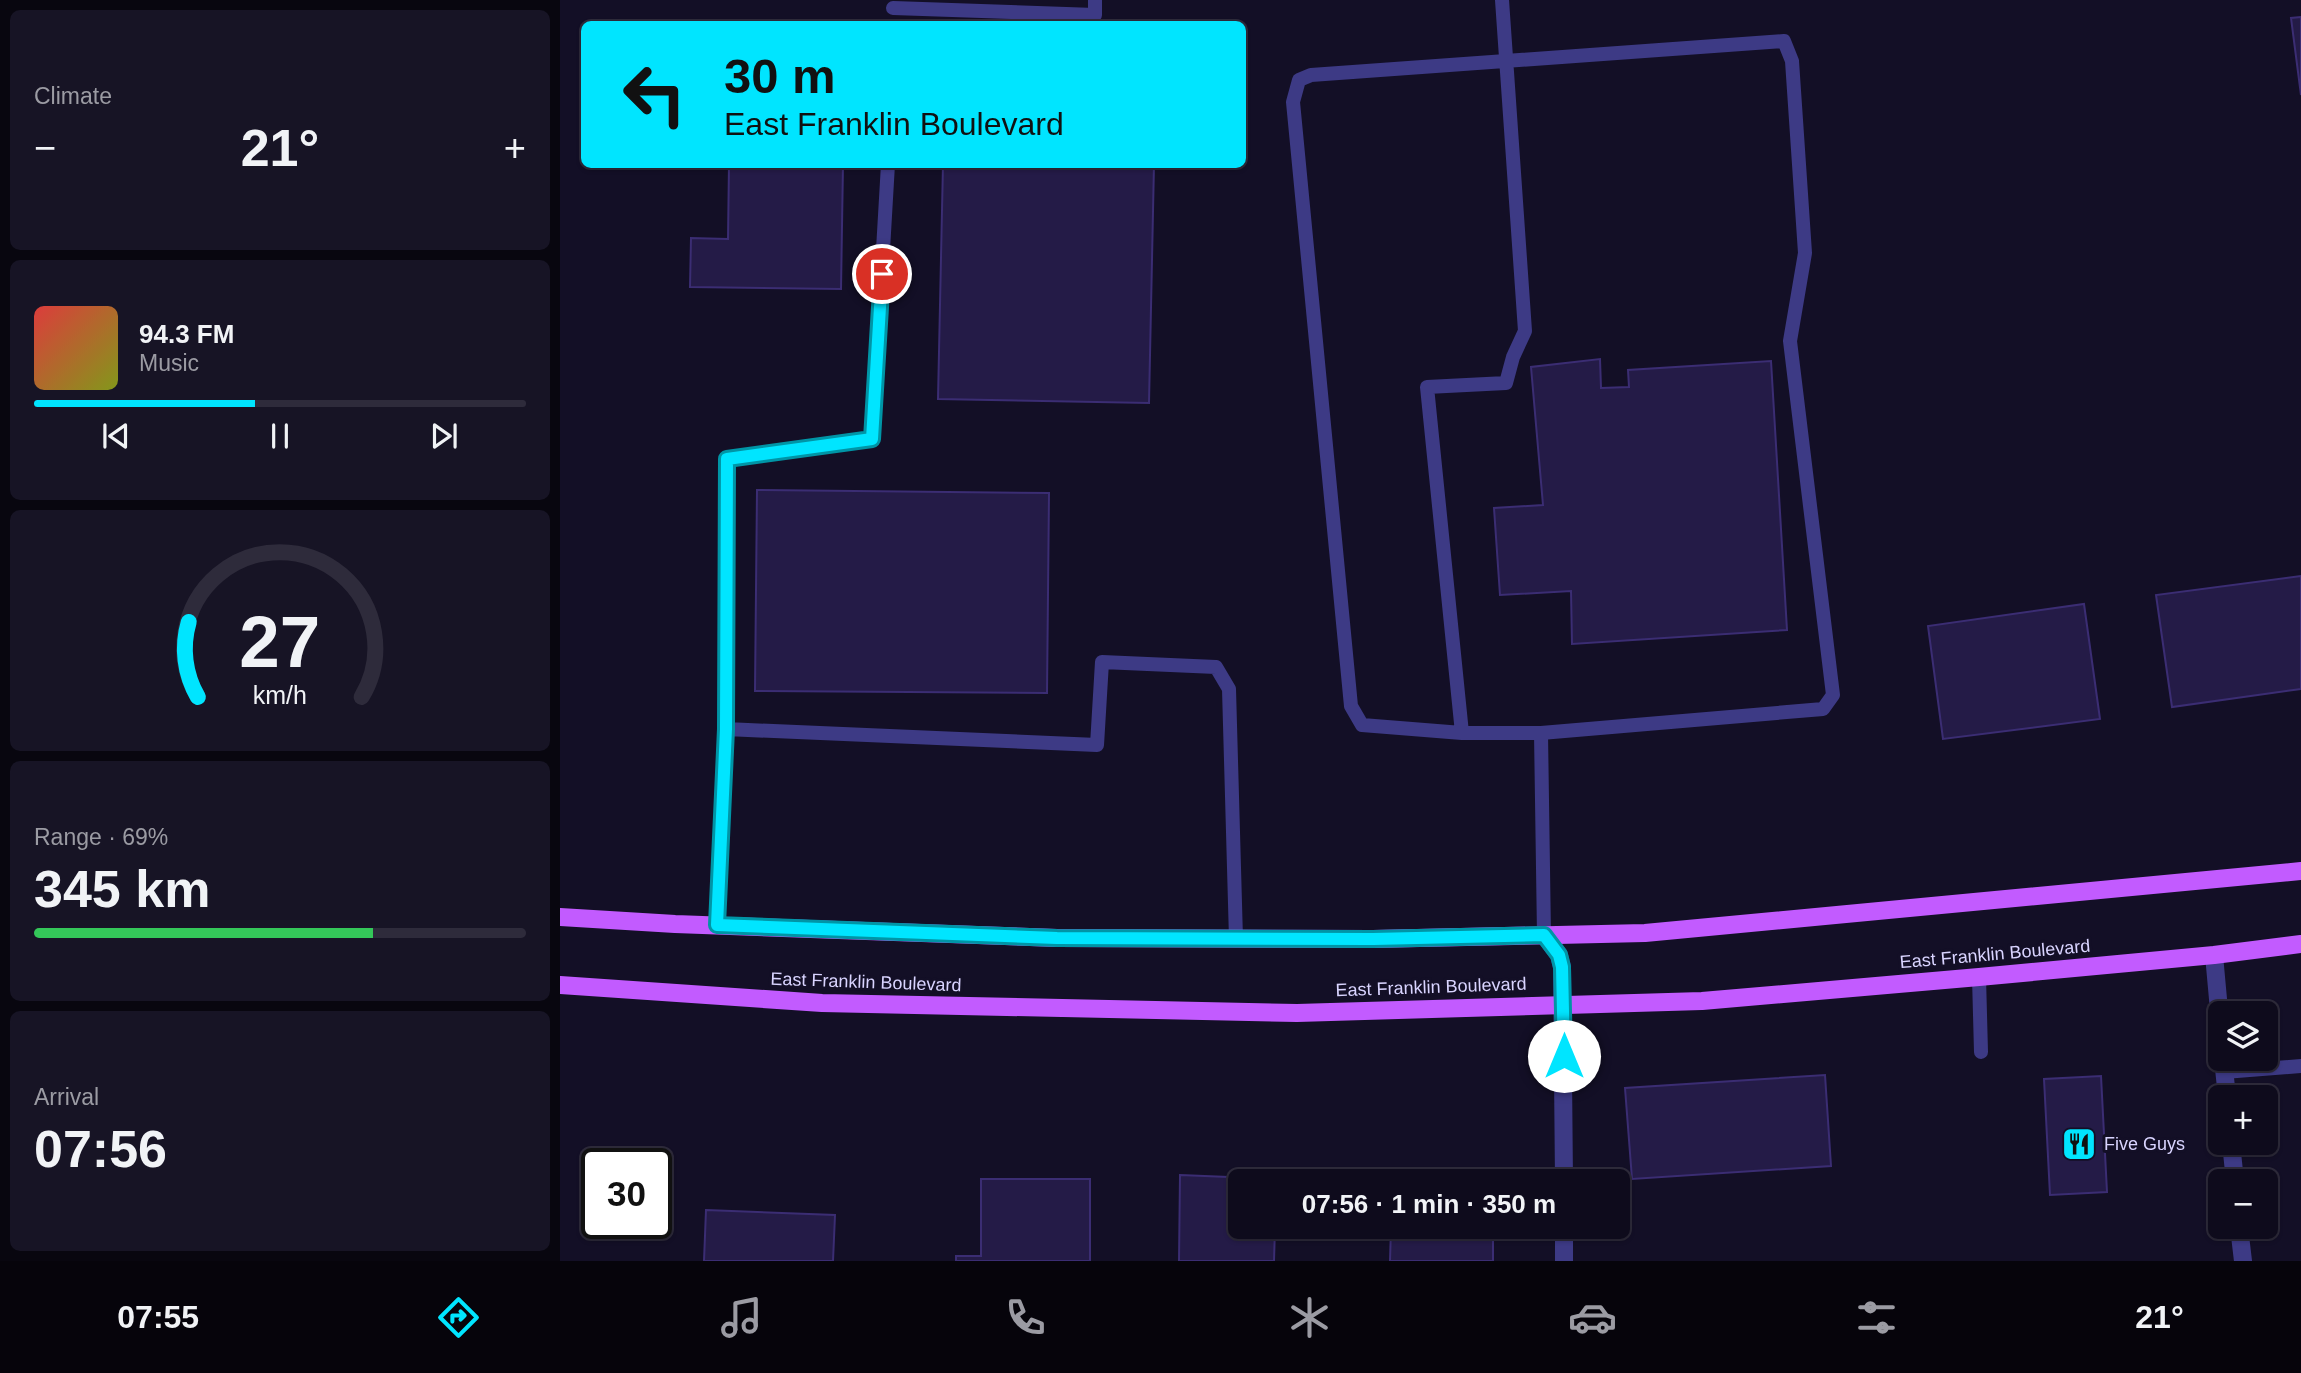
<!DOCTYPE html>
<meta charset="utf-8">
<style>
:root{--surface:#0e0b1c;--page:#171425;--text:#f1f3f6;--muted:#9b9ba3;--line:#2e2b3b;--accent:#00e5ff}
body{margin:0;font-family:Arial,sans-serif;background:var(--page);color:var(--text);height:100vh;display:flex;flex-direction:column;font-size:26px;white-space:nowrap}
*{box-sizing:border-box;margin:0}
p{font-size:23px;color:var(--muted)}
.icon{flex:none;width:38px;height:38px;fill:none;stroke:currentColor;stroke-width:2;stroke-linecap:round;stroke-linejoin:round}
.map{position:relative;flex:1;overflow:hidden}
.panel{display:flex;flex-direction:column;gap:10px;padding:10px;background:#08060f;width:560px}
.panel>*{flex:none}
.hud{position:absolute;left:21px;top:21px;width:665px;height:147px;border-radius:10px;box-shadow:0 2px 5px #0004,0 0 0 2px var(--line);background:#00e5ff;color:#111;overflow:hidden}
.fabs{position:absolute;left:1648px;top:1001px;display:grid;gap:14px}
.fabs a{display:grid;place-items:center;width:70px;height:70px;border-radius:10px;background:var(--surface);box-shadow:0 2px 5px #0004,0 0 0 2px var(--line);font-size:35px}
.speed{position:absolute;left:21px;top:1148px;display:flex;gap:14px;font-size:35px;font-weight:700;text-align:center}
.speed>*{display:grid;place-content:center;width:91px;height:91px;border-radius:50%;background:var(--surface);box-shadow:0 2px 5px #0004,0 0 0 2px var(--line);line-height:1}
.speed .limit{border:4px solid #111;border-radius:10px;background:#fff;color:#111}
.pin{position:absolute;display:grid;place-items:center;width:60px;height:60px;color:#fff;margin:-30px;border:4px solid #fff;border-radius:50%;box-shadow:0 2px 7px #0007}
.me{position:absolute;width:77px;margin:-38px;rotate:0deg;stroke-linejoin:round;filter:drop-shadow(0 0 5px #0008)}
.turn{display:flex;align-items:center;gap:24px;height:147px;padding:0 28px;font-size:32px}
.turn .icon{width:91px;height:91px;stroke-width:2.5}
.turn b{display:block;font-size:49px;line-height:60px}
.big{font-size:52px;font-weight:600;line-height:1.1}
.panel .card{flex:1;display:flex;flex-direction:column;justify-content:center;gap:10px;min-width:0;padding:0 24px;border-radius:10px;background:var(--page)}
.panel .dial{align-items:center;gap:0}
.dial svg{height:182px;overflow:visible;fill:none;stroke:var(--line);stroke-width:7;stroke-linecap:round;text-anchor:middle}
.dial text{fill:var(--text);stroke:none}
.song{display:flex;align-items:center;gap:21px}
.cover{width:84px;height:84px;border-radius:10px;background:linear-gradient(135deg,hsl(0 70% 55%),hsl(70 70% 35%))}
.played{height:7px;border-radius:4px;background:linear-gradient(90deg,var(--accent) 45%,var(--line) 45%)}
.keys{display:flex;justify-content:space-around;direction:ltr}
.heat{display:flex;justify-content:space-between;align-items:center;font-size:38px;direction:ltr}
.charge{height:10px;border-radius:5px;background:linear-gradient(90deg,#34c759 69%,var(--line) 0)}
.trip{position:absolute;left:668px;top:1169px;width:402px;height:70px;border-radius:10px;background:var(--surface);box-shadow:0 2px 5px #0004,0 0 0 2px var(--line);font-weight:600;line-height:70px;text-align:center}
.dock{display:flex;height:112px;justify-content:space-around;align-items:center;background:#06040b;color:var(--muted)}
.dock .icon{width:49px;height:49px}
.dock .current{color:var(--accent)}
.dock b{font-size:32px;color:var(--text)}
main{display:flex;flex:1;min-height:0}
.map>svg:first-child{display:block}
.building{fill:#241b47;stroke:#3b2d73;stroke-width:2}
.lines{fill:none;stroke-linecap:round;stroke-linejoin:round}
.lane{stroke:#3d3a85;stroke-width:14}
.street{stroke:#3d3a85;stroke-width:18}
.primary{stroke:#c25bff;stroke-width:18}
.route-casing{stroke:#0095a6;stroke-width:18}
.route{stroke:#00e5ff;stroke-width:12}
.labels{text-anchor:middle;stroke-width:6;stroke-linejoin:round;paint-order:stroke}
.street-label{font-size:18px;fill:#d9d4ff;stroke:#130f26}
.poi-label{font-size:18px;fill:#d9d4ff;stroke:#130f26;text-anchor:start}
</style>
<main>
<section class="panel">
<div class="card"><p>Climate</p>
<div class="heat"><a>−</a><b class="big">21°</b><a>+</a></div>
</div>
<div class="card">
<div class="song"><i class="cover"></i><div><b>94.3 FM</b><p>Music</p></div></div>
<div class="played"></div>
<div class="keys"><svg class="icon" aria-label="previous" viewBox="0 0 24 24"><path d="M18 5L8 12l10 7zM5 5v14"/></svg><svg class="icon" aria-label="pause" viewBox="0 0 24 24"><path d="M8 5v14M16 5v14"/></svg><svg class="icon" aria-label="next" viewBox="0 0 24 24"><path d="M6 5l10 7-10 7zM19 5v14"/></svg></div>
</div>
<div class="card dial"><svg viewBox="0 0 100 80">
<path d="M14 69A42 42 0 1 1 86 69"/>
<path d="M14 69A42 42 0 0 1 10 36" stroke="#00e5ff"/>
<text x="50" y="56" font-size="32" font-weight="700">27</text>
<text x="50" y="72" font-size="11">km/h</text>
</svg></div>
<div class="card"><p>Range · 69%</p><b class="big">345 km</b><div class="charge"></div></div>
<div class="card"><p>Arrival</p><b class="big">07:56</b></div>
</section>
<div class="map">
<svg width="1741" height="1261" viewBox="0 0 1741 1261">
<rect width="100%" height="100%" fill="#130f26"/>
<path class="building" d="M1741,17V95L1731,18Z
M169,164H283L281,289L130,287L131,238L168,239Z
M383,164H594L589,403L378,399Z
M1040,359L1041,388L1069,387L1068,370L1211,361L1227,630L1012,644L1011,591L940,595L934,508L983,505L971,367Z
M197,490L489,493L487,693L195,691Z
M1741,576V689L1612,707L1596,595Z
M1524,604L1540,719L1383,739L1368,626Z
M1265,1075L1271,1166L1072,1179L1065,1088Z
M1541,1076L1547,1192L1490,1195L1484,1079Z
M620,1175L716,1179V1181H681V1227H715L714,1261H619Z
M421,1179H530V1261H396V1256H421Z
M146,1210L275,1215L273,1261H144Z
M831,1227H933V1261H830Z"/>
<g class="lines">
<path class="lane" d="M942,0L965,331L953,357L946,383L867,387L902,733H981L984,935
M333,8L535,15V0
M166,729L167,459L312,439L328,164
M902,733L802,725L791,706L733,102L739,80L751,75L1224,41L1232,61L1245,253L1230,341L1273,695L1263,709L981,733
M157,925L166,729L537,745L542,662L656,667L669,689L676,939
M1419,977L1421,1052
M1664,1072L1741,1066"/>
<path class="street" d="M984,935L999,955L1002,967L1004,1181
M1654,955L1661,1032
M1663,1059L1667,1097
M1671,1143L1675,1181
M1679,1227L1683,1261
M1004,1261V1227"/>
<path class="primary" d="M0,917L115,924L497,938L813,939L1085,933L1741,871
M0,985L262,1003L737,1013L1142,1001L1419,977L1654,955L1741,944"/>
</g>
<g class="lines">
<g class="route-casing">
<path id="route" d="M322,274L312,439L167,459L166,729L157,925L497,938L813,939L984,935L999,955L1002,967L1004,1056"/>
</g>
<use href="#route" class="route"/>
</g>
<defs>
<g id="restaurant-square" transform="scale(1.75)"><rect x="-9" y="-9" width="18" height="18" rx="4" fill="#00e5ff" stroke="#130f26"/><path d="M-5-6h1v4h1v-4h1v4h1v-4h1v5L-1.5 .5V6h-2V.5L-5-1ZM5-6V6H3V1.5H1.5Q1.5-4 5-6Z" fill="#111"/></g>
</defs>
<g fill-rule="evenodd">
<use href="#restaurant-square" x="1519" y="1144"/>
</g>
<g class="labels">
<g class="street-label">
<text transform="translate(1435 954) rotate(-5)" y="6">East Franklin Boulevard</text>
<text transform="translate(306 982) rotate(2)" y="6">East Franklin Boulevard</text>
<text transform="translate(871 987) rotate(-2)" y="6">East Franklin Boulevard</text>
</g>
<g class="poi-label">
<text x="1544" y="1150">Five Guys</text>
</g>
</g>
</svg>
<div class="fabs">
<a><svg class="icon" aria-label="layers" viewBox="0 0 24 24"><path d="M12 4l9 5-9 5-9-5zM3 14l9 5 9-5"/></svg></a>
<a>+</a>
<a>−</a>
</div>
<div class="speed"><div class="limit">30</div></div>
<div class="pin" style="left:322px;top:274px;background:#d93025"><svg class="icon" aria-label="arrive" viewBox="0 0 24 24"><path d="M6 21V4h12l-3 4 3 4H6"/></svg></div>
<svg class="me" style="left:1004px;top:1056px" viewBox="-20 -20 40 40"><circle r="19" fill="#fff"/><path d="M0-13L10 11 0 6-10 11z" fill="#00e5ff"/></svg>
<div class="trip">07:56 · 1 min · 350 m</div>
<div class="hud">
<div class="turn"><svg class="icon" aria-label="left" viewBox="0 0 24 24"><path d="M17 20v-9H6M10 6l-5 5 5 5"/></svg><div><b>30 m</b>East Franklin Boulevard</div></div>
</div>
</div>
</main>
<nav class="dock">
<b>07:55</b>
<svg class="icon current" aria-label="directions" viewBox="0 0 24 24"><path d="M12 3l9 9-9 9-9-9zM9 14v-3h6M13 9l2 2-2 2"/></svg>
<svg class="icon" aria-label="music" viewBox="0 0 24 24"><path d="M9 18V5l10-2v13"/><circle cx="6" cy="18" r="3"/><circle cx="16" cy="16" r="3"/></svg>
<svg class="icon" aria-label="phone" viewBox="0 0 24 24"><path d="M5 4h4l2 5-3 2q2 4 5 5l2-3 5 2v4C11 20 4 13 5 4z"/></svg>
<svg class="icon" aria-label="climate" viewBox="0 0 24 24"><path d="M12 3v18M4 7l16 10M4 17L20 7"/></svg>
<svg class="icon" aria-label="car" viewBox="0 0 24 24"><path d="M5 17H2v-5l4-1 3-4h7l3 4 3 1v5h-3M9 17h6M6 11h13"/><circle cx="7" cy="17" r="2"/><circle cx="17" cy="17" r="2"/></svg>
<svg class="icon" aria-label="filters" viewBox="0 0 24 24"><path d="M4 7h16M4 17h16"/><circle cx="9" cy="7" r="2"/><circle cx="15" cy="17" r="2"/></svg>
<b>21°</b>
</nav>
